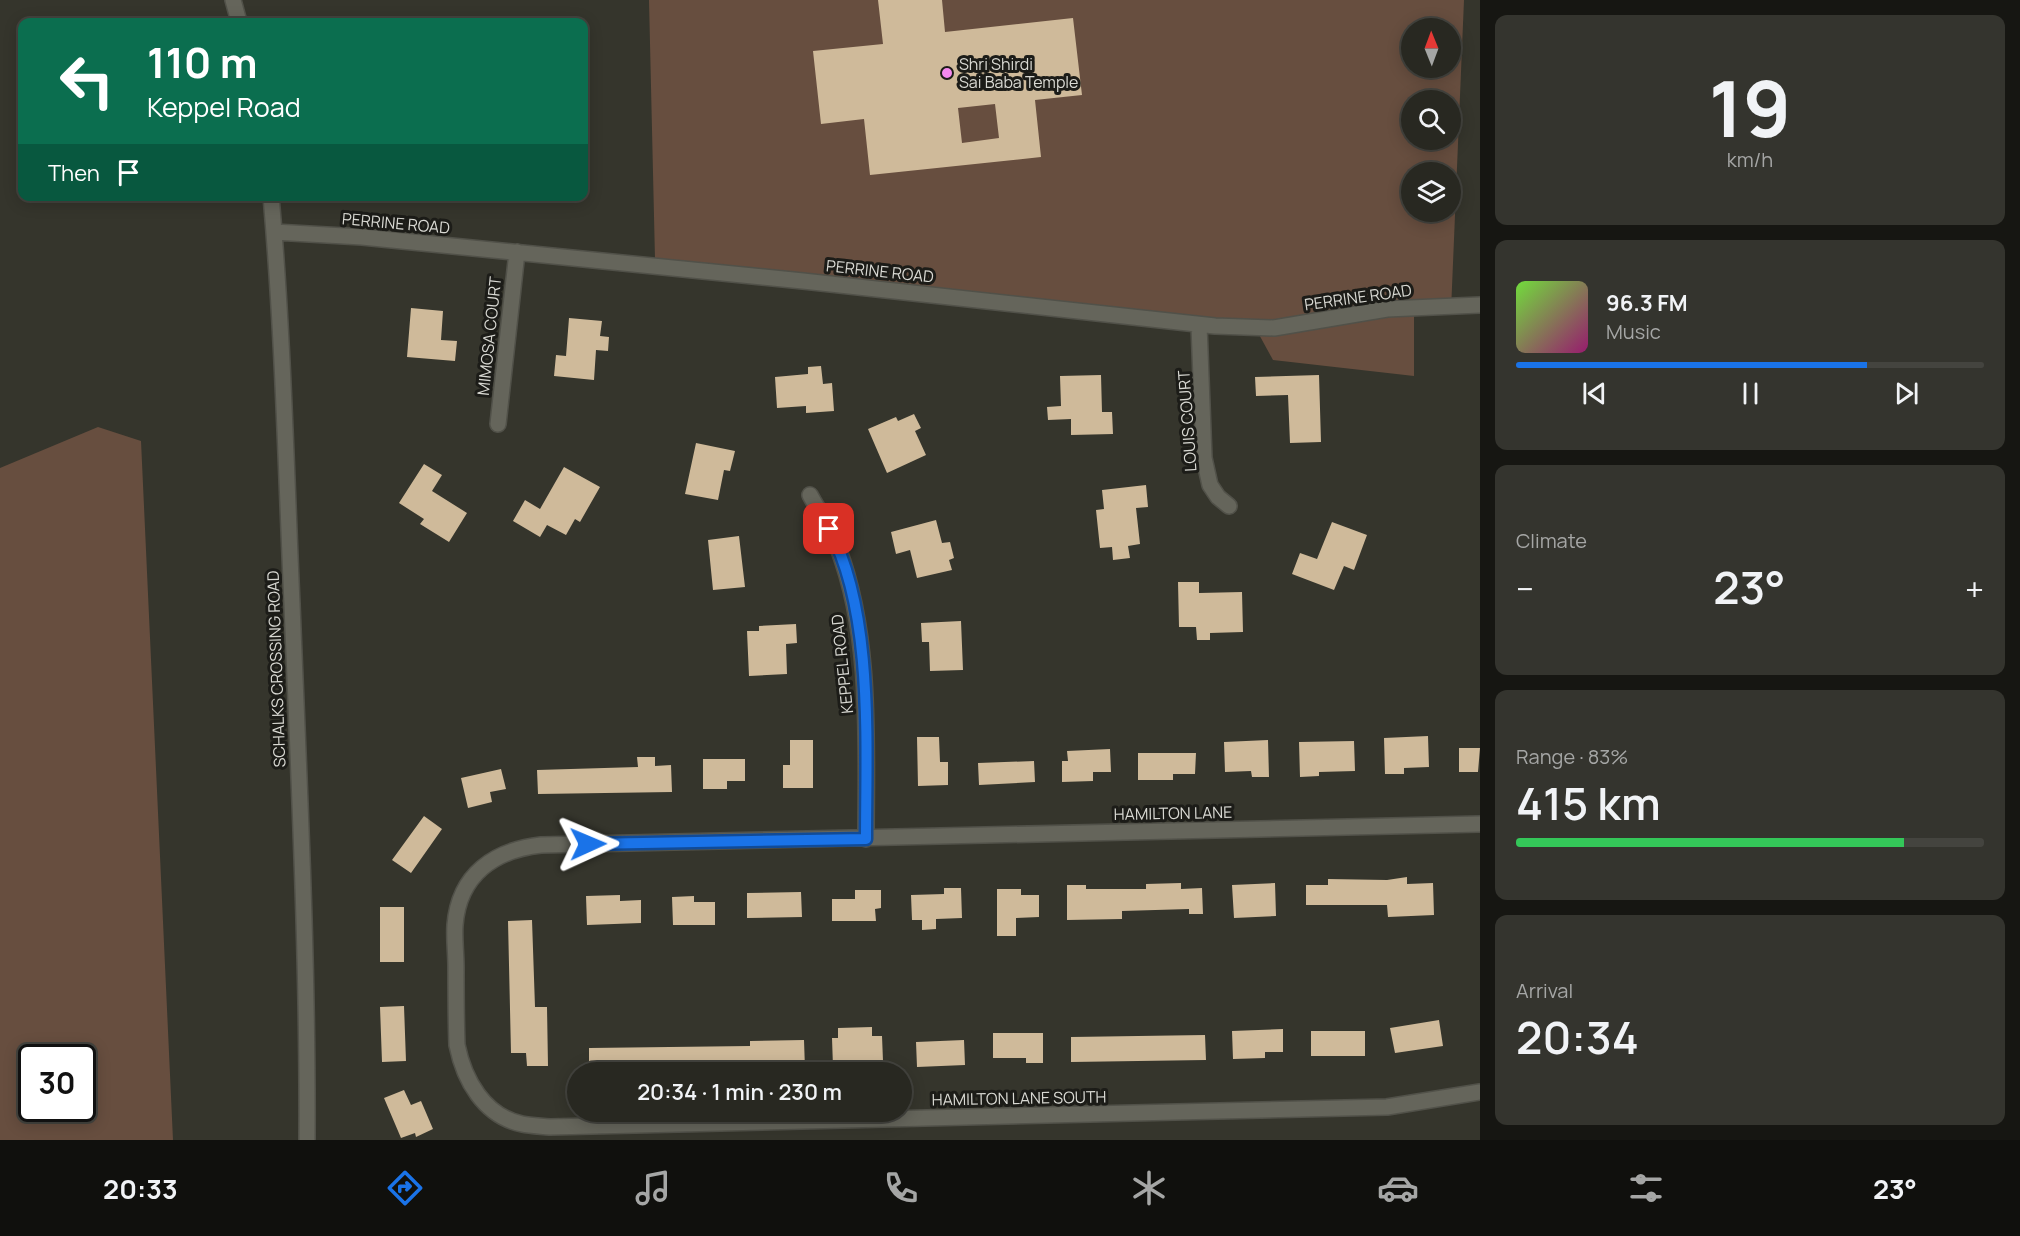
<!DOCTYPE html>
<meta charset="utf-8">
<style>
:root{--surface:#282821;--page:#34342e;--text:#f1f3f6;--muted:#a5a6a5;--line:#44443f;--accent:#1a73e8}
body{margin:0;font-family:Manrope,sans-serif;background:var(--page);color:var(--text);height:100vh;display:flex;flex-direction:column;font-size:22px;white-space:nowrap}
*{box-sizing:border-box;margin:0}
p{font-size:20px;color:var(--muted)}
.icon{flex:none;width:33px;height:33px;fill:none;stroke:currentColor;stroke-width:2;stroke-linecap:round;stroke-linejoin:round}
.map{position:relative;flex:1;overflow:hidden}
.details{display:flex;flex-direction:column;gap:15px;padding:15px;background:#161612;width:540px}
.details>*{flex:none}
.banner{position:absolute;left:18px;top:18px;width:570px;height:183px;border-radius:12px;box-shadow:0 3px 15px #0003,0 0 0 2px var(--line);background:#0b6e4f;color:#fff;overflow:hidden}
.needle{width:39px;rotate:359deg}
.buttons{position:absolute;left:1401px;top:18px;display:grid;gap:12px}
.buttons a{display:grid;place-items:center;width:60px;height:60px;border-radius:50%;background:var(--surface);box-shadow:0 3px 15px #0003,0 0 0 2px var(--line);font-size:30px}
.speed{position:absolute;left:18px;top:1044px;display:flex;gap:12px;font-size:30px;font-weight:700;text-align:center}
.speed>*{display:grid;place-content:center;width:78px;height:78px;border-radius:50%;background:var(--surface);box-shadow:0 3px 15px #0003,0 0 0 2px var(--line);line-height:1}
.speed .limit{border:3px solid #111;border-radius:9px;background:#fff;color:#111}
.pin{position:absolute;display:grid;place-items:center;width:51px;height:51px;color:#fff;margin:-26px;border-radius:12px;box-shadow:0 3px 9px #0006}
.me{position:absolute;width:66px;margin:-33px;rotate:89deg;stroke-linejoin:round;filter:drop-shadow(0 0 4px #0008)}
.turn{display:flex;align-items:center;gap:21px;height:126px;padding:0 30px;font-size:27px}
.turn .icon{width:78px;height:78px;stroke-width:2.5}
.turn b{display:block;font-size:42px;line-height:51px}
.then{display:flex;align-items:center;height:57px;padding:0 30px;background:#0003;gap:12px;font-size:22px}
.big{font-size:45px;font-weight:600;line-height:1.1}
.details .widget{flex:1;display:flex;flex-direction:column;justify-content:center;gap:9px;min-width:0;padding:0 21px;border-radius:12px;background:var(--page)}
.details .dial{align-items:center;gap:0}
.dial b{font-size:78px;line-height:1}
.song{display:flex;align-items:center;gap:18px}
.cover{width:72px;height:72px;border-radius:9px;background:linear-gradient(135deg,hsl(100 70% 55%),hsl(320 70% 35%))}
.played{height:6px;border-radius:3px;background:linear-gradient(90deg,var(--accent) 75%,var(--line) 75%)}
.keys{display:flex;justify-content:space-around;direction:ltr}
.heat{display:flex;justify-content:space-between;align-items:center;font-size:33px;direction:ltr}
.charge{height:9px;border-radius:4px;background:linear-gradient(90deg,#34c759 83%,var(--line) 0)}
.trip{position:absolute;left:567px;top:1062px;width:345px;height:60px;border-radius:30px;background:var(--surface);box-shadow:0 3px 15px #0003,0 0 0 2px var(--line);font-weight:600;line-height:60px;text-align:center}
.tabs{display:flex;height:96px;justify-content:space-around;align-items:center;background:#10100d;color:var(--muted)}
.tabs .icon{width:42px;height:42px}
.tabs .current{color:var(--accent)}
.tabs b{font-size:27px;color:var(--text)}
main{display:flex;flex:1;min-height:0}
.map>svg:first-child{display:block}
.green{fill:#674e3f;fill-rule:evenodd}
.building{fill:#cfba9a;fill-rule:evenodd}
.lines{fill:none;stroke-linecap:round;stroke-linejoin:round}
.minor-casing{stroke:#515149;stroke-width:18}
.minor{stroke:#65655b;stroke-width:15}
.route-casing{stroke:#114b97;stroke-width:15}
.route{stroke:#1a73e8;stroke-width:10}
.poi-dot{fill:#f589ee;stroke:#1c1c18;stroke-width:2}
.labels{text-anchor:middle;stroke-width:6;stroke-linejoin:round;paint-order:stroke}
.poi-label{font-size:16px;fill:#d9d9d3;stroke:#1c1c18;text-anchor:start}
.street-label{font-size:16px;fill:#d9d9d3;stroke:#1c1c18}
</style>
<main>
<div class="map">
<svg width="1480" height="1140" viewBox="0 0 1480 1140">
<rect width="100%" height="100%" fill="#35352c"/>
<path class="green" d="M649,0H1464L1451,311L1414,313V376L1273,360L1256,329L655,259ZM1412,28H1450V68H1412ZM1412,100H1450V140H1412ZM1412,172H1450V212H1412Z
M98,427L141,441L173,1140H0V468ZM32,1058H82V1108H32Z"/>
<path class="building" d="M878,0H942L945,32L1073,18L1082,95L1035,100L1041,157L870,175L864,119L821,124L813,51L883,44ZM995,104L999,138L962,143L958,108Z
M411,308L443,311L441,340L457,341L455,361L407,357Z
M569,318L602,321L600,336L609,337L608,351L596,350L594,380L554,376L556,355L566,356Z
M821,366L823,384L832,383L834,411L806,413V406L777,408L775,377L808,374V367Z
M1101,375L1102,412H1112L1113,434L1071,435V419L1048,420L1047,407L1061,406L1060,376Z
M1319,375L1321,442L1290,443L1288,395L1256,396L1255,377Z
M914,414L921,428L915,431L926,455L887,473L868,429L896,417L898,421Z
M696,443L735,451L730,471L724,470L718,500L685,494Z
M424,464L442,475L432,491L467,513L449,542L420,524L424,519L399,503Z
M564,467L600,487L580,522L575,519L566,535L547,525L540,537L513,521L525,500L540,509Z
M1146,485L1148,507L1136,508L1140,544L1128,546L1130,558L1113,560L1112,547L1100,548L1096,510L1104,509L1102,490Z
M936,520L942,543L950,542L954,558L949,560L952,570L917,578L910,550L896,554L891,532Z
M1332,522L1367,535L1354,570L1344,566L1334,590L1292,574L1300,553L1317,559Z
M739,536L745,587L713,590L708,540Z
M1178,582H1199V593L1242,592L1243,632L1210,633V640H1197L1196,627H1179Z
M961,621L963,670L930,671L929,642H922L921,623Z
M796,624L797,643L786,644L787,674L749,676L747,631H759V626Z
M1428,736L1429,767L1404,768V774H1385L1384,738Z
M917,737H939L940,762H948V785L918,786Z
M790,740H813V788H783V765H790Z
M1268,740L1269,777H1252L1251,771L1225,772L1224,742Z
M1354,741L1355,771L1319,772V776L1300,777L1299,742Z
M1459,748H1480L1478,772H1459Z
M1110,749L1111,772H1093V781L1062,782V761H1068L1067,751Z
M1138,753H1196L1195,774H1173V780H1138Z
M637,757H655V766L671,765L672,792L538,794L537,770L638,767Z
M703,759H745V781H727V789H703Z
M1034,761L1035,782L979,785L978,763Z
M501,769L506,789L490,792L492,802L468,808L461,778Z
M424,816L442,829L411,873L392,860Z
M1407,877V884L1433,883L1434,915L1388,917L1387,905H1306V885H1328V879L1387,880Z
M1181,883V889L1202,888L1203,914H1189V909L1122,911V919L1067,920V885H1086V889H1146V884Z
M1275,883L1276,916L1234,918L1232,885Z
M944,888H961L962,918L936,919V929L922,930V920H912L911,895L944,894Z
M997,889H1021V895H1039V917L1016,918V936H997Z
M855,890H881V908L875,909L876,921H832V899H855Z
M801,892L802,917L747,918V893Z
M620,895V901L641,900V923L587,925L586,896Z
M694,896V902H715V925H673L672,897Z
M380,907H404V962H380Z
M532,920L535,1007H547L548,1066H527L526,1053H511L508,921Z
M404,1006L406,1061L382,1062L380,1007Z
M1439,1020L1443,1046L1395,1053L1390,1028Z
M872,1027V1036H882L883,1061H850V1067H833L832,1038H838V1028Z
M1283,1029V1052H1265V1058L1233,1059L1232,1031Z
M1311,1031H1365V1056H1311Z
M993,1033H1043V1063H1026V1058H993Z
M1205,1035L1206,1060L1071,1062V1037Z
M804,1040L805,1069L771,1070L770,1063L725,1065V1071L589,1072V1048L750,1046V1041Z
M964,1040L965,1065L917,1067L916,1042Z
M404,1090L411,1105L421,1101L433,1129L416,1137L415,1133L401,1138L384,1098Z"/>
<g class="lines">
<g class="minor-casing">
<path id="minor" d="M233,0L239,22
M271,196C283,332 286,468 292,604C299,782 308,961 307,1140
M274,232L362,237L803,281L1215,326L1274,328L1387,309L1480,305
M1199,325L1204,458L1210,485L1218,497L1229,506
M498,424L517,252
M810,495C819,512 832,529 838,548C872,637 866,744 866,839
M1480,824L541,845C495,850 459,874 455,925C454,939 456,953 456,967C456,993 456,1019 457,1045C464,1080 484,1116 522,1124C531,1126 541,1126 550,1127L1387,1107L1480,1092"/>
</g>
<use href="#minor" class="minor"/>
</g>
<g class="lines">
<g class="route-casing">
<path id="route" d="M588,844L866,839C866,746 874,611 829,529"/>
</g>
<use href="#route" class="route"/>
</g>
<circle class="poi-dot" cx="947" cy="73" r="6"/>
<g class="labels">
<g class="poi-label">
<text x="959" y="70">Shri Shirdi<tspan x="959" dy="18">Sai Baba Temple</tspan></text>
</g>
<g class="street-label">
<text transform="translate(396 223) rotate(5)" y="6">PERRINE ROAD</text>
<text transform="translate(880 271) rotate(6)" y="6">PERRINE ROAD</text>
<text transform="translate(1358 297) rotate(-8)" y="6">PERRINE ROAD</text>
<text transform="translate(489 336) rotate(-84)" y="6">MIMOSA COURT</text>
<text transform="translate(1187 421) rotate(-94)" y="6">LOUIS COURT</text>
<text transform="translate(842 664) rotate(-96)" y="6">KEPPEL ROAD</text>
<text transform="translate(276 669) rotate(-92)" y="6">SCHALKS CROSSING ROAD</text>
<text transform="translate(1173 813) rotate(-1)" y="6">HAMILTON LANE</text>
<text transform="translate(1019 1098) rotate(-1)" y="6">HAMILTON LANE SOUTH</text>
</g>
</g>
</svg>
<div class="buttons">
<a><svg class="needle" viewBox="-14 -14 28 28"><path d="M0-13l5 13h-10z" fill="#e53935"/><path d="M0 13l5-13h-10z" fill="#a5a6a5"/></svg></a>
<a><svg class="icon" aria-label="search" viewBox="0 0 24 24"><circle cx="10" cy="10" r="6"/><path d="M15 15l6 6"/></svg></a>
<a><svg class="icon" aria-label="layers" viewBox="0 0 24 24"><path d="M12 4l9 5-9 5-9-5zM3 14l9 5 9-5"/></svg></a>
</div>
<div class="speed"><div class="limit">30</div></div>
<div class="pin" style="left:829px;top:529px;background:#d93025"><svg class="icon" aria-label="arrive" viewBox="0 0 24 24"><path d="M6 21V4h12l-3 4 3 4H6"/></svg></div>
<svg class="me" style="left:588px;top:844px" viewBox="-20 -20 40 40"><path d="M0-17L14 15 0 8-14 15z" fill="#1a73e8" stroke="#fff" stroke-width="4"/></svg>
<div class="trip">20:34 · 1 min · 230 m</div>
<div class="banner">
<div class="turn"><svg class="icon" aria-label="left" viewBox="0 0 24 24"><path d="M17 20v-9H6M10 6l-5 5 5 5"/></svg><div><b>110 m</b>Keppel Road</div></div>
<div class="then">Then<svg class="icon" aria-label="arrive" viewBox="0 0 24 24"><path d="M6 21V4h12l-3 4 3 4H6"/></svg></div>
</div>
</div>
<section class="details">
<div class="widget dial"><b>19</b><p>km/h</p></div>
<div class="widget">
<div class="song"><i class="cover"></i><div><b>96.3 FM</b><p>Music</p></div></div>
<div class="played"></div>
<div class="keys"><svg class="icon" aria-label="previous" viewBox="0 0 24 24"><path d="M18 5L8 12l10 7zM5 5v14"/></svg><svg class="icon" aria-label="pause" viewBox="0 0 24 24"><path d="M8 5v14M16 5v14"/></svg><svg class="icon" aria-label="next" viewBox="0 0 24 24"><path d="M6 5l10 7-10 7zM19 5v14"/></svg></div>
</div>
<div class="widget"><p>Climate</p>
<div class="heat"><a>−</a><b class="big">23°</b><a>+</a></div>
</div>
<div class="widget"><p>Range · 83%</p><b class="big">415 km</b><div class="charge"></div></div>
<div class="widget"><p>Arrival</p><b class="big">20:34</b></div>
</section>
</main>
<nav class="tabs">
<b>20:33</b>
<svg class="icon current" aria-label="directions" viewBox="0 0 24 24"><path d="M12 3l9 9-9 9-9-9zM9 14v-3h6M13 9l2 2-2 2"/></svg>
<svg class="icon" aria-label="music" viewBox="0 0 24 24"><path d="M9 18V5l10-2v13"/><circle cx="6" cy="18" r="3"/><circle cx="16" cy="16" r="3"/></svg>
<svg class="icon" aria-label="phone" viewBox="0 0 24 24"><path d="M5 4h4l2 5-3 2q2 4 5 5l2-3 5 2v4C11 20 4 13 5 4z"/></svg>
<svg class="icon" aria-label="climate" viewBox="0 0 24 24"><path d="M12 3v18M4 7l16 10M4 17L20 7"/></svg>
<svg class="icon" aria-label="car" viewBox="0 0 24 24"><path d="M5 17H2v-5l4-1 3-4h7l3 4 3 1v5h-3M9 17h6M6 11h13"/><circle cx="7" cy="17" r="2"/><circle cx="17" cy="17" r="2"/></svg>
<svg class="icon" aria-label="filters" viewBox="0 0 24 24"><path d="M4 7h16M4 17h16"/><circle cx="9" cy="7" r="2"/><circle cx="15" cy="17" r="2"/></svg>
<b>23°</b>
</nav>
